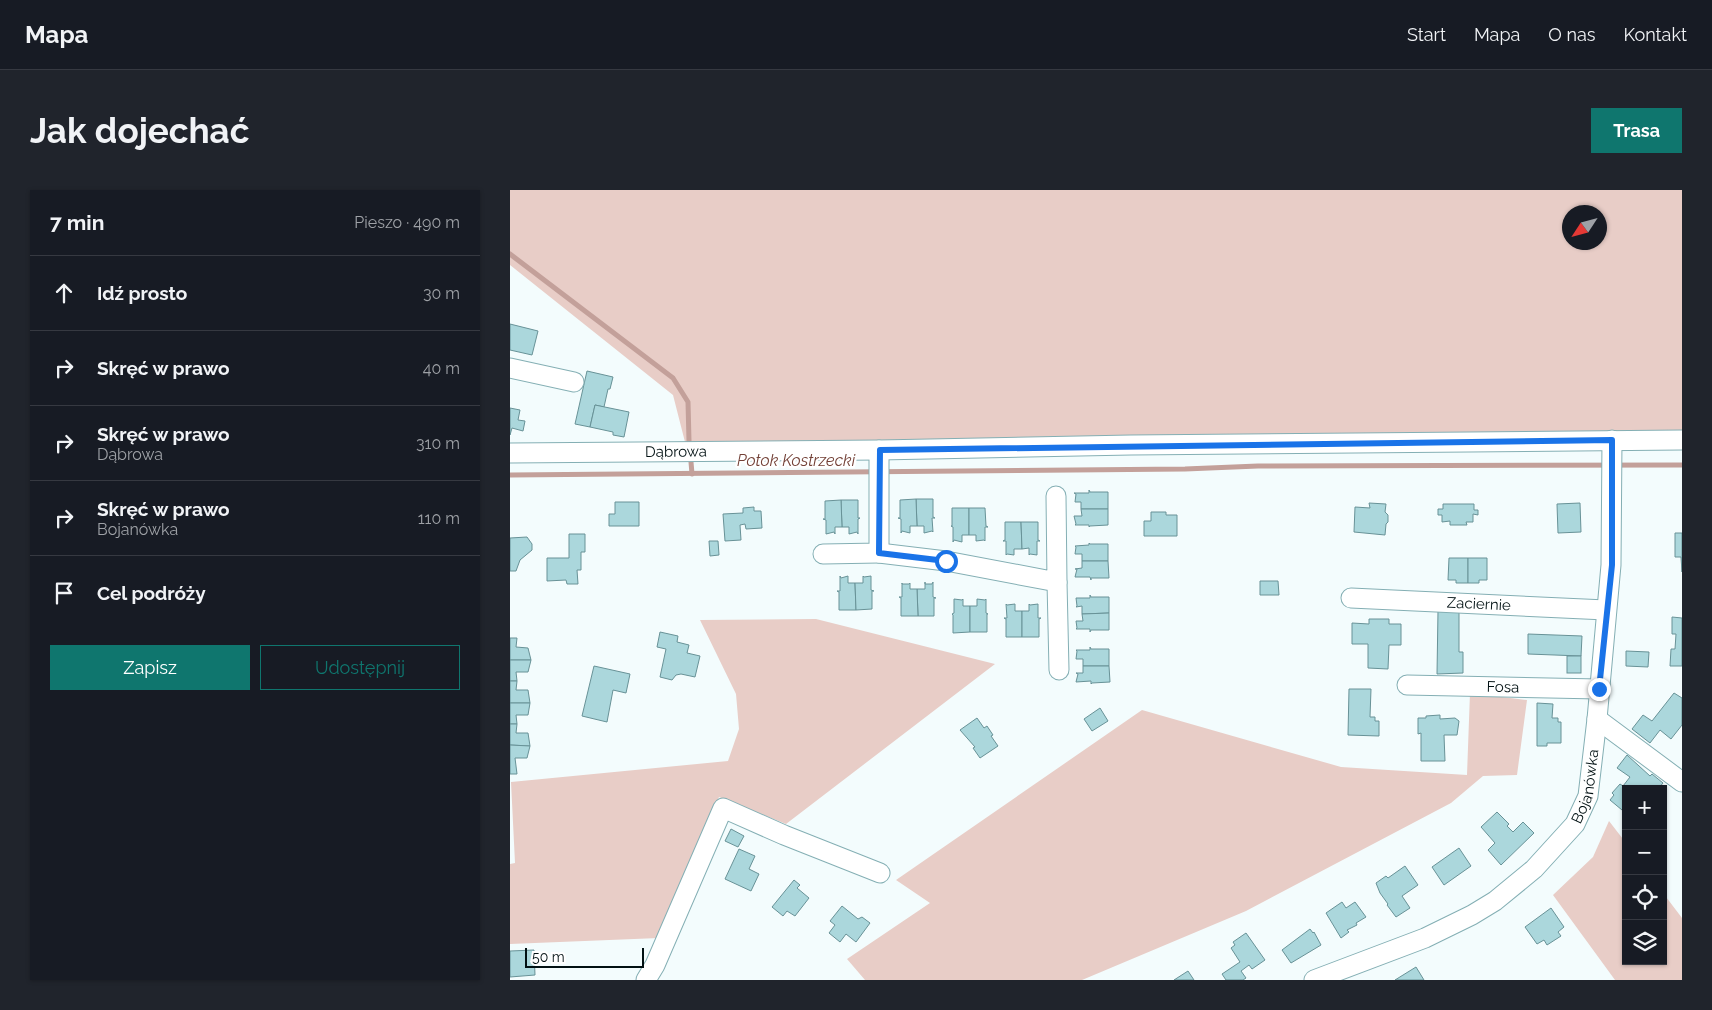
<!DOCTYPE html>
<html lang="pl">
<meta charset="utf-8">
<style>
:root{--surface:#171b24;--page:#20242c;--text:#f1f3f6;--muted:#9ea1a6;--line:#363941;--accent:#0f766e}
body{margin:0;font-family:Raleway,sans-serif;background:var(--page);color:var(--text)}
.controls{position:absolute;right:15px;bottom:15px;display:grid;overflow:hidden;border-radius:0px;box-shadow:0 1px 4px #0004}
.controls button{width:45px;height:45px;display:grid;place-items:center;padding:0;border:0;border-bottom:1px solid var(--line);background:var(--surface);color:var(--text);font:25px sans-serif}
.compass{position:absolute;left:1052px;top:15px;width:45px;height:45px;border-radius:50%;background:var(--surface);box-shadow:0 1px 4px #0004;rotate:234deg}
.scale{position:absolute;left:15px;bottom:12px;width:119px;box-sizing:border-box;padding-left:5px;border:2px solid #021113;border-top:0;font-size:14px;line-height:18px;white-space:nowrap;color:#021113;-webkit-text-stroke:4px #fff;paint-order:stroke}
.stop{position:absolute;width:15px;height:15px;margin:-11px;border:4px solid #1a73e8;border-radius:50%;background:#fff}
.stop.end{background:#1a73e8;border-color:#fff;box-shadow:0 1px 5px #0008}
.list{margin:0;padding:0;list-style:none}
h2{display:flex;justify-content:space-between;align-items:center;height:65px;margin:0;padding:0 20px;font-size:21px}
h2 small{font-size:16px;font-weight:400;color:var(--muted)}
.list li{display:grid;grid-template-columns:32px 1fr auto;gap:15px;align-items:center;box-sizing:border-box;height:75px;padding:0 20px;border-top:1px solid var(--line)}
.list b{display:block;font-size:19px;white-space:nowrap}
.list p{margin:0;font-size:16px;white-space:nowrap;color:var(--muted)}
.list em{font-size:16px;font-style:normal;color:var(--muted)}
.actions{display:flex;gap:10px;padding:15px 20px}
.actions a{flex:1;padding:11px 0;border:1px solid var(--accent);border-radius:0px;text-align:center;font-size:18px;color:var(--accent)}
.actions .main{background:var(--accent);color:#fff}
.icon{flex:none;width:28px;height:28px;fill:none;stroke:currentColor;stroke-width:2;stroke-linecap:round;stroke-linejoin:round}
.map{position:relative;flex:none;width:1172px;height:790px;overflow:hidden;border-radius:0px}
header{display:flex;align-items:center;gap:30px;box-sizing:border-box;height:70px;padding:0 25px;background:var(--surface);border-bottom:1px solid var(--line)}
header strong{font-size:24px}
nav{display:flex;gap:28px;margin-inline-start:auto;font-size:18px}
.intro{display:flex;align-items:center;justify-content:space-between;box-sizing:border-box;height:120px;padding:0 30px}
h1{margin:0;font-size:35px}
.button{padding:12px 22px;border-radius:0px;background:var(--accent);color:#fff;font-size:18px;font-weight:700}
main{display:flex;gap:30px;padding:0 30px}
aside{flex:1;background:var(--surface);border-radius:0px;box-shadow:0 1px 4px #0004}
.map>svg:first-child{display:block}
.green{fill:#e8cdc7;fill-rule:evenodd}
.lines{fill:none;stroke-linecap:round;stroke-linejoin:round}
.stream{stroke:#c3a09a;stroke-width:5}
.building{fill:#abd7dc;stroke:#689297}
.minor-casing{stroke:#84afb4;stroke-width:21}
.minor{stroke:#fff;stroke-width:19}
.route{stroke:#1a73e8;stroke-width:6}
.labels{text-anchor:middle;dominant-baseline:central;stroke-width:4.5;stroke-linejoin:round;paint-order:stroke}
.street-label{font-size:15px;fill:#021113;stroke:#fff}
.water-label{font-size:16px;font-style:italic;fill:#734137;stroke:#fff}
</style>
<header>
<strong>Mapa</strong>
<nav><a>Start</a><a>Mapa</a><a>O nas</a><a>Kontakt</a></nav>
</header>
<div class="intro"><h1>Jak dojechać</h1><a class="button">Trasa</a></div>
<main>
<aside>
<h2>7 min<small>Pieszo · 490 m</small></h2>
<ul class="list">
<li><svg class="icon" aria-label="ahead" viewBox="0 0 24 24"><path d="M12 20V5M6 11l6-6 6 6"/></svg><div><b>Idź prosto</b></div><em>30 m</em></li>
<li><svg class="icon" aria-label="right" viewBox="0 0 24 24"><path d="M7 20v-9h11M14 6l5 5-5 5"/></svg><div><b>Skręć w prawo</b></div><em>40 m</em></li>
<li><svg class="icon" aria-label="right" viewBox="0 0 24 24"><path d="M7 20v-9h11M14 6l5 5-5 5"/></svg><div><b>Skręć w prawo</b><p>Dąbrowa</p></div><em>310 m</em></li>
<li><svg class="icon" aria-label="right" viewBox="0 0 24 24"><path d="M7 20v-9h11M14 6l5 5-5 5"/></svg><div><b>Skręć w prawo</b><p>Bojanówka</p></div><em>110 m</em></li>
<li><svg class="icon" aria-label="arrive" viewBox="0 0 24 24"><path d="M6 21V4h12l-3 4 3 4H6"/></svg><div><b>Cel podróży</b></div></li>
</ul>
<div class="actions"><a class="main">Zapisz</a><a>Udostępnij</a></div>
</aside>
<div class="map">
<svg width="1172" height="790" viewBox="0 0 1172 790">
<rect width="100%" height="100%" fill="#f3fcfd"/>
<g class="green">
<path d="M0,0H1172V242L175,252L163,205L0,75ZM1060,22H1090V52H1060Z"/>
<path d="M306,429L485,474L276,634L209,607L149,748L0,754V674L5,673L1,592L218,571L229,539L226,504L190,430Z"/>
<path d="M960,503L1017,510L1007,585L973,586L941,613L736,721L572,790H355L337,769L420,713L386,690L632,520L831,577L957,585Z"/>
<path d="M1099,631L1116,653V771H1153V703L1172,728V790H1105L1043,705L1083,667Z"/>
</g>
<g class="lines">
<g class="stream">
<path d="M0,64L163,188L178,212L179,251"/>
<path d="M181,272L182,284"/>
<path d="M0,285L675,279L748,276L1172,275"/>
</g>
</g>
<g class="building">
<path d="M0,134L28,141L22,165L0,160Z"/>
<path d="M77,181L103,187L100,199H98L94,217L85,215L80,237L65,234Z"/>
<path d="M85,215L119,222L114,247L103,245V242L80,237Z"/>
<path d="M0,218L10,220L8,230L15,231L13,241L2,238L0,245Z"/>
<path d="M579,300L580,302H598V319H571V312H565L566,304L564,303H579Z"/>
<path d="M406,309H423V327L425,328H422L423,342L422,341L414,343V336H407Z"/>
<path d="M406,309L407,336H400V343L392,341L391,343V329L388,328H390V310Z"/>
<path d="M331,310H348V328H350L348,329V344L347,342L339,344V337H332Z"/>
<path d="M331,310L332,337H325V344L324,342L316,344V330L313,329H315V311Z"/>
<path d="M105,312H129V336H99V324H105Z"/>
<path d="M859,313L876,314L875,322L878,325V332L876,334L875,345L844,342L845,317L860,318Z"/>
<path d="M1070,313L1071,342L1048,343L1047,314Z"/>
<path d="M933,314H964V320H968V325L963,324V332H956L957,335H940V331L932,332V325H928V319H933Z"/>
<path d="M244,317V321H251L252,338L236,339L235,334L230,335L231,350L215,351L213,324L233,323V318Z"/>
<path d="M442,318H459V345H452V352L444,350L443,352V337L441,336H442Z"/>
<path d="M459,318H475L476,336L478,337H475V351L474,350L466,351V345H459Z"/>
<path d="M571,319H598V335L580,336L579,337V335H565L566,334L564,326H572Z"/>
<path d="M641,322H656V325H667V346H634V331H641Z"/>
<path d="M495,332H511L512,359H504V365L497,364L496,365V351H493L495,350Z"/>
<path d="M511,332H528V350L530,351H527V365L520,364L519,365V358L512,359Z"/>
<path d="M1165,343H1172V382L1171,367H1165Z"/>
<path d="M59,344H75V362H71V380H67L68,394H57L56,390L37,391V368H59Z"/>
<path d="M17,347L22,354V360L10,370L6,381H0V348Z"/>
<path d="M199,351H208L209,365L200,366Z"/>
<path d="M579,353L580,354H598V371H572V364H565L566,357L565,356L579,355Z"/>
<path d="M939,368H958V393H946V390H938Z"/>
<path d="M958,368H977V390H969V393H958Z"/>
<path d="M572,371H598L599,388H581V390L580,387H565L567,379H565L572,378Z"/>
<path d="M330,386L331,388L338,386V393H345L346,420H329V402L327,401H330Z"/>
<path d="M353,386L354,387L361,386V400L364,401H362V419L346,420L345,393H353Z"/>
<path d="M750,391H768L769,405H750Z"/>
<path d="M415,392V394H422L423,392V407L426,408H424V426H408L407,399H415Z"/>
<path d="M392,393V394H399L400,393V399H407L408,426H391V408L389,407H392Z"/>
<path d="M580,405L581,407H599V423L572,424V416L566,417L567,416L566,408H580Z"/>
<path d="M444,409L452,410L453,409V416H460V442L443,443V425L442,424L444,423Z"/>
<path d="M467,409L475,410L476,409V423L478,424H477V442H460V416H467Z"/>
<path d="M496,414L497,415L505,414V421H512V447H496V429L494,428H497Z"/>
<path d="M519,414L520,415L528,414V428H531L529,429V447H512V421H519Z"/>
<path d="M928,421H949V462H953V483L927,484Z"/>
<path d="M599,423V440H581L580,442V439H566L567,438L566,431H573L572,424Z"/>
<path d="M1162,427L1172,428V476H1160L1161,459H1165L1166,444H1162Z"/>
<path d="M859,429H879V434H891V455H879L878,479L858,478V454H842V433L859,434Z"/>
<path d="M150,442L168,446L167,452L179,455L177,463L190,466L185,487L171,484L166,485L162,490L150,487L156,459L147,457Z"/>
<path d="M1018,444L1072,446L1071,466L1018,464Z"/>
<path d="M0,448H7L6,457L18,458L21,470H0Z"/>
<path d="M580,457L581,459H599V476H573V469H566L567,461L566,460H580Z"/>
<path d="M1116,461L1139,462L1138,477L1116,476Z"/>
<rect x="1057" y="466" width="14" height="17"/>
<path d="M0,470H21L18,482H6L7,491H0Z"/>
<path d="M84,476L120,484L116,503L103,500L97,532L72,526Z"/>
<path d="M573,476H599L600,492L582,493L581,494V491L566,492L568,484L566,483H573Z"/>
<path d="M0,491H7L6,500H18L20,513H0Z"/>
<path d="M839,499H861L860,527H865V531H869V546L838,545Z"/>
<path d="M1164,503L1172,508V535L1161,549L1150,540L1140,553L1122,539L1133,525L1142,531Z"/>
<path d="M0,513H20L18,525H6L7,534H0Z"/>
<path d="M1027,513L1043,514L1042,528H1048V532H1051V553H1037V556H1027Z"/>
<path d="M590,518L598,531L582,541L574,529Z"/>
<path d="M930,525V529L945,528L949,531L947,545H934L935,571H911V543L908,544V528H916V526Z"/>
<path d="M467,528L474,538L477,536L483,545L481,546L488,556L470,568L463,558L465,557L450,540Z"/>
<path d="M0,534H7L6,543H18L20,556L0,555Z"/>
<path d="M0,555L20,556L17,568H5L7,584H0Z"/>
<path d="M1117,565L1140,586L1142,584L1153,593L1148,599H1116V616L1112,620L1100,610L1104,605L1102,603L1110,594L1113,596L1120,587L1107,578Z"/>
<path d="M987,622L999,634L997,636L1003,642L1013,632L1024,643L991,675L978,660L985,653L971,637Z"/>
<path d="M221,639L234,646L228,657L215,651Z"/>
<path d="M949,658L961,676L934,695L922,677Z"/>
<path d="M229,659L245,666L239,679L249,684L241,701L215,689Z"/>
<path d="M895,676L908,695L892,706L900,718L886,727L877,715L878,714L870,703L866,693L876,686L878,688Z"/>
<path d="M284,690L290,695L287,698L299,708L285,726L277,721L273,726L262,717Z"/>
<path d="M832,712L836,718L845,712L856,727L846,733L847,735L837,740L839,742L831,748L816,723Z"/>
<path d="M332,716L348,729L352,727L360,733L346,752L336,744L330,752L319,743L325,735L320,731Z"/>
<path d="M1041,718L1054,737L1048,742L1051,746L1037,755L1034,750L1027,754L1015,737Z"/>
<path d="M800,739L803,743L804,742L811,755L781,773L772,760Z"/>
<path d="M736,743L755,770L742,779L739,775L731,781L736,788L733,790H716L712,784L730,772L721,758L725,755L723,752Z"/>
<path d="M24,760L25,785L0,787V761Z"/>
<path d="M906,777L914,790H885Z"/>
<path d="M678,781L684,790H664Z"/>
</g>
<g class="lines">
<g class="minor-casing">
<g id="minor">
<path d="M0,178L64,192"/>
<path id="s1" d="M0,263L369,260L621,255L1172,250"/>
<path d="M369,363L436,371L547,392L546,306"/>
<path d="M313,364L369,363V260"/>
<path d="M547,392L549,480"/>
<path id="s2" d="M841,408L1096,420"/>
<path id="s3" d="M897,495L1089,499"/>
<path d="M1087,529L1172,592"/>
<path d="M136,790L145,775L213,618L274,645L370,683"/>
<path id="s4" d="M804,790L915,748L962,725L985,711L1024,679L1065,634L1078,606L1087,529L1101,375L1102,250"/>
</g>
</g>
<use href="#minor" class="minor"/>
</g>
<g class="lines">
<path class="route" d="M436,371L369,363L370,260L1102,250V375L1089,499"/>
</g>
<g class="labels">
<g class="street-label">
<text stroke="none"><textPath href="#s1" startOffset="166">Dąbrowa</textPath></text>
<text stroke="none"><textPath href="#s2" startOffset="128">Zaciernie</textPath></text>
<text stroke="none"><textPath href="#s3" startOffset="96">Fosa</textPath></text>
<text stroke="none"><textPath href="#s4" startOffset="349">Bojanówka</textPath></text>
</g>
<g class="water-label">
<text x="286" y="270">Potok Kostrzecki</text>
</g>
</g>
</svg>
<div class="controls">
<button>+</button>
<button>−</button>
<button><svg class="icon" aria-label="locate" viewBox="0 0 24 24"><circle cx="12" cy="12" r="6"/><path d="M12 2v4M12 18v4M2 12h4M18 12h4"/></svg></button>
<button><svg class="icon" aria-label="layers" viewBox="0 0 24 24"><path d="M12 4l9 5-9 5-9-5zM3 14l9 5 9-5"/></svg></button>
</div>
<svg class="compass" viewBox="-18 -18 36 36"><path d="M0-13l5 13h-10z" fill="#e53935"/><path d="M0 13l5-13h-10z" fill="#9ea1a6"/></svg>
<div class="scale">50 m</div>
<div class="stop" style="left:436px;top:371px"></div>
<div class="stop end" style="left:1089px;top:499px"></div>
</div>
</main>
